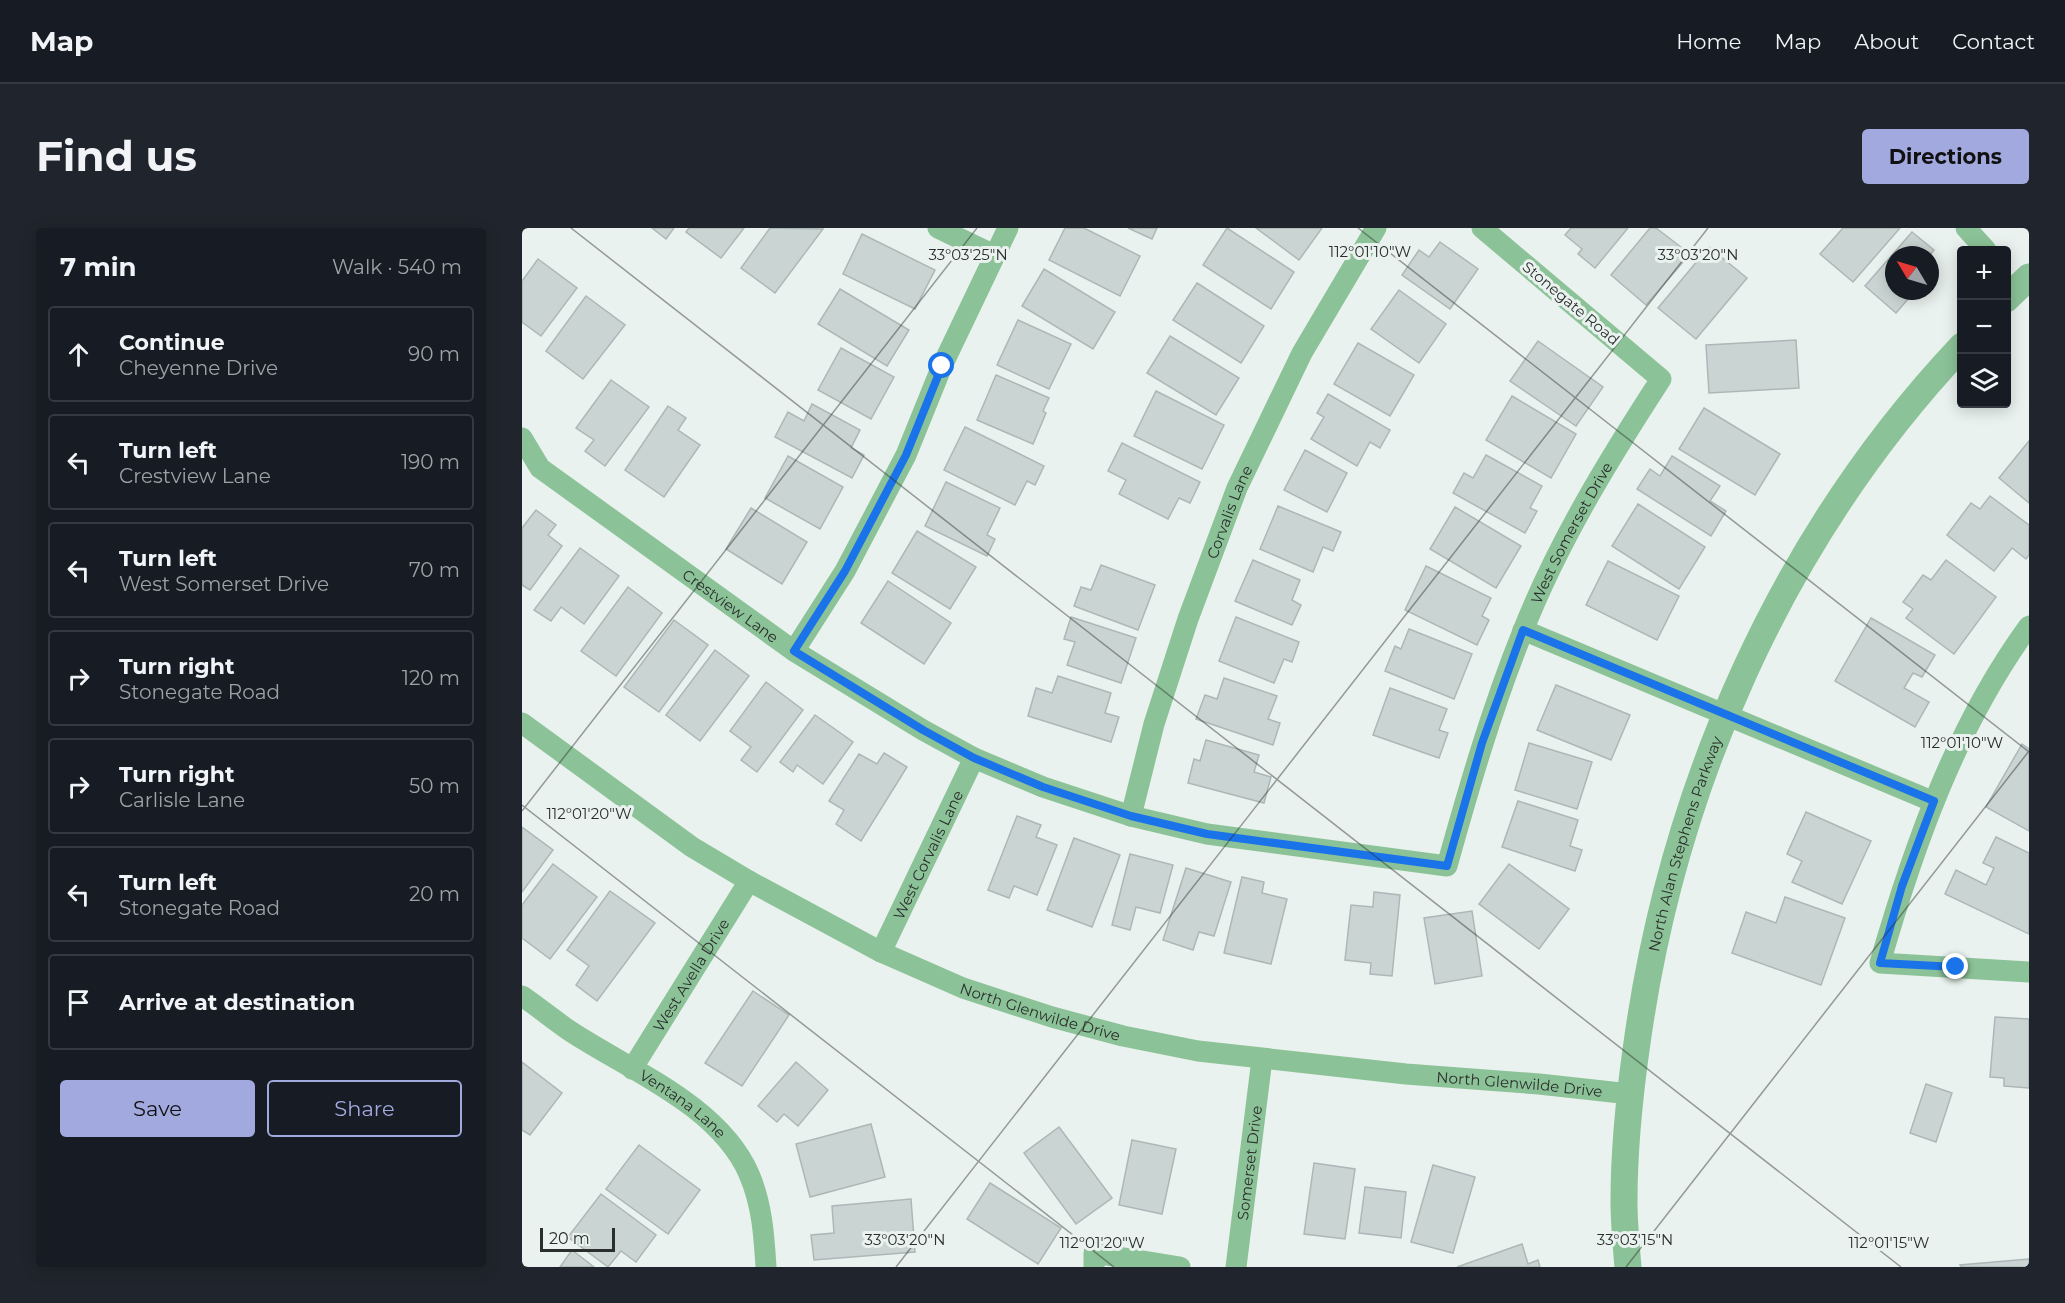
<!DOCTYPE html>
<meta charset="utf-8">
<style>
:root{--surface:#171b24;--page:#20242c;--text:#f1f3f6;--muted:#9ea1a6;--line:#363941;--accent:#a2a9df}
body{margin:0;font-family:Montserrat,sans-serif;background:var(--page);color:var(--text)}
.controls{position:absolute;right:18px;top:18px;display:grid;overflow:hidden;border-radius:6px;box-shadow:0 3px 15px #0003}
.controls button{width:54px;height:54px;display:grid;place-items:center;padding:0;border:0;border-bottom:2px solid var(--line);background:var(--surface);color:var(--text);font:30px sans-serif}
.compass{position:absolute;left:1363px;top:18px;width:54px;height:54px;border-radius:50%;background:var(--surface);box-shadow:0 3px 15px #0003;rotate:308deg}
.scale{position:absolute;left:18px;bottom:15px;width:75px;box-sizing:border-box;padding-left:6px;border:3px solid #2a2e2c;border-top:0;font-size:16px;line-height:21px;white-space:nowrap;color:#2a2e2c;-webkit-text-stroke:4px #e9f2ee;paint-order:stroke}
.stop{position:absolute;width:18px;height:18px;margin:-14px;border:4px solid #1a73e8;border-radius:50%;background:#fff}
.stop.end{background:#1a73e8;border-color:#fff;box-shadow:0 2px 6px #0008}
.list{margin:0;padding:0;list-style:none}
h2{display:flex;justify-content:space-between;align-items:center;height:78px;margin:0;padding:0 24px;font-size:26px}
h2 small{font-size:20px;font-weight:400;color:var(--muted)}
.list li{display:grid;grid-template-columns:39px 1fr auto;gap:18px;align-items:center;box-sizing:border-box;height:96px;margin:0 12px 12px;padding:0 12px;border:2px solid var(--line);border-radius:6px}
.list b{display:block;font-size:22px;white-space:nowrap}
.list p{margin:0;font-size:20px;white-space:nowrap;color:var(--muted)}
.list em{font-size:20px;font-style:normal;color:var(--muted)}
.actions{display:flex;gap:12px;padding:18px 24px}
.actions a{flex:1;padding:14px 0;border:2px solid var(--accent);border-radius:6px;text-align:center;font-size:21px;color:var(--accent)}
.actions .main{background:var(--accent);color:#111}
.icon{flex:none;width:33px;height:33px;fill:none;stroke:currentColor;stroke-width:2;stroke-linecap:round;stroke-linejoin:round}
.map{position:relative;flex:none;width:1507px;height:1039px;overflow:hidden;border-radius:6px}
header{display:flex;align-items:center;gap:36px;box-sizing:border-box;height:84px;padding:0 30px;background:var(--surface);border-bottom:2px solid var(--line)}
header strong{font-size:28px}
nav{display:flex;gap:33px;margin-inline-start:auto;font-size:21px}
.intro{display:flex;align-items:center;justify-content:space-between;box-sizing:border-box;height:144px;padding:0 36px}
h1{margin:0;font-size:42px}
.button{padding:15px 27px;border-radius:6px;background:var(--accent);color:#111;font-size:21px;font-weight:700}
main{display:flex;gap:36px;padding:0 36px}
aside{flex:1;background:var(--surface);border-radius:6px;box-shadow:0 3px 15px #0003}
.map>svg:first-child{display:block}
.building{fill:#cad4d3;stroke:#aeb7b7;stroke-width:1.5}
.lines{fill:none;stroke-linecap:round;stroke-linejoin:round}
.minor{stroke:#8cc297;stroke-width:21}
.tertiary{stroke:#8cc297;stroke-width:27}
.route{stroke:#1a73e8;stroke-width:8}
.ticks{fill:none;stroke:#2a2e2c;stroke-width:1.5;stroke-opacity:0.45}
.labels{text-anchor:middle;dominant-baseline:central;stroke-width:6;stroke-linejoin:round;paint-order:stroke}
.street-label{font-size:15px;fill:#2a2e2c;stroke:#e9f2ee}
.ticks-label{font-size:15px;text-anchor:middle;fill:#2a2e2c;stroke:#e9f2ee;stroke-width:6;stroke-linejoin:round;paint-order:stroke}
</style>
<header>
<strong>Map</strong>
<nav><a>Home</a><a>Map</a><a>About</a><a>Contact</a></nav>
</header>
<div class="intro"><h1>Find us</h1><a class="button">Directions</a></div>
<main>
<aside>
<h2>7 min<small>Walk · 540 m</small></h2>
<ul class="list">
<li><svg class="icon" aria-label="ahead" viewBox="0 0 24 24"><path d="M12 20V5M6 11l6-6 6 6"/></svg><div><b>Continue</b><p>Cheyenne Drive</p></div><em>90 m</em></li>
<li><svg class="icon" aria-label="left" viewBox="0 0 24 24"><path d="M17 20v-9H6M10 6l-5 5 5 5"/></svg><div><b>Turn left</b><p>Crestview Lane</p></div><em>190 m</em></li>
<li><svg class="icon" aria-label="left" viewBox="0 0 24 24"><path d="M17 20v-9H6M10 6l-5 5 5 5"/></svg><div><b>Turn left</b><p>West Somerset Drive</p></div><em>70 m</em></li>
<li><svg class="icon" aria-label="right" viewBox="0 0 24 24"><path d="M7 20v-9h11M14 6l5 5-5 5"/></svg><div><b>Turn right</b><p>Stonegate Road</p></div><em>120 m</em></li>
<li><svg class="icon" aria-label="right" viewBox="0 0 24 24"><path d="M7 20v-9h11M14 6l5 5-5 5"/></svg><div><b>Turn right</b><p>Carlisle Lane</p></div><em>50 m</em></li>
<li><svg class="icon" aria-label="left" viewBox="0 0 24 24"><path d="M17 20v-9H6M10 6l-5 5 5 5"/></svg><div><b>Turn left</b><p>Stonegate Road</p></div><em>20 m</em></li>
<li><svg class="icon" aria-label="arrive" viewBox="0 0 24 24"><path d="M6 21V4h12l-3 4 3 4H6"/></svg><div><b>Arrive at destination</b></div></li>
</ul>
<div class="actions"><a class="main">Save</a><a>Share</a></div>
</aside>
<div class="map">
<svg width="1507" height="1039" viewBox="0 0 1507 1039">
<rect width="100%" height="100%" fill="#e9f2ee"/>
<g class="building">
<path d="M130,0H152L144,11Z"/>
<path d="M167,0H222L199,30L164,4Z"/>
<path d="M248,0L301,1L253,65L219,40Z"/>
<path d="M543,0H562L618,28L598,68L527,32Z"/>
<path d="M606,0H635L630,11Z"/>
<path d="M705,0L772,44L749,81L681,37Z"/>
<path d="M734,0H800L777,32Z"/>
<path d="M1049,0H1106L1073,40L1056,26L1060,21L1043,7Z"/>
<path d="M1128,0H1134L1168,26L1124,77L1089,47Z"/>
<path d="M1321,0H1378L1331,54L1298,26Z"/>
<path d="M1390,4L1412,22L1408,27H1372V63H1393L1374,85L1343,58Z"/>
<path d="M340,6L413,42L393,81L321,46Z"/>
<path d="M918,14L956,41L928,81L880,47L897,22L907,29Z"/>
<path d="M1187,19L1225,50L1174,111L1136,80Z"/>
<path d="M16,31L55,60L19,108L0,94V53Z"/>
<path d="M522,41L593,84L571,121L500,78Z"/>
<path d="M675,55L742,98L719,135L651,92Z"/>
<path d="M318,61L387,102L365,138L296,96Z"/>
<path d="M877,62L924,96L897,135L849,101Z"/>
<path d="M64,68L103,97L61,151L24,123Z"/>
<path d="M496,92L549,116L527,161L475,137Z"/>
<path d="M648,108L717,150L694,187L625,145Z"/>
<path d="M1274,112L1277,160L1187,165L1184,117Z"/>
<path d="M1016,113L1081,159L1054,198L988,153Z"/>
<path d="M836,115L892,147L868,188L812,156Z"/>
<path d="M319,120L372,149L349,191L296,162Z"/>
<path d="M474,147L527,170L521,183L524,185L511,216L455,192Z"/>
<path d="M89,152L127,179L83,238L63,223L72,212L54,200Z"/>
<path d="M634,163L702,197L680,241L612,208Z"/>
<path d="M806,166L868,202L858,220L848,214L835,238L789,211L802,189L795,185Z"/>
<path d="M990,168L1054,206L1029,250L964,212Z"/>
<path d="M290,176L338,202L329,220L342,227L330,250L253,209L266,184L282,193Z"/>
<path d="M146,178L164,190L156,202L178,217L142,269L103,242Z"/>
<path d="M1182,180L1258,226L1233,267L1157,221Z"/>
<path d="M443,199L522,238L513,257L505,253L493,277L422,242Z"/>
<path d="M1507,213V275L1477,250Z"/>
<path d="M600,215L678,254L668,275L657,270L646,291L597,266L604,252L586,243Z"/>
<path d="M783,222L825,245L805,284L762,262Z"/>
<path d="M964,227L1020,258L1008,280L1015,283L1003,305L931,265L942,245L951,250Z"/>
<path d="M266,228L321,259L298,301L243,270Z"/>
<path d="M1150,228L1198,258L1188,273L1204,283L1189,308L1115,261L1128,241L1138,248Z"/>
<path d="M424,254L478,280L465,307L473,311L465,328L403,298Z"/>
<path d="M1468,268L1507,297V327L1504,331L1490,320L1472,343L1425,307L1449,275L1458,281Z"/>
<path d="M1116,276L1183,319L1157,361L1090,318Z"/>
<path d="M756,278L819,304L811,323L801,319L791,344L738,321Z"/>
<path d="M933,279L999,318L974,360L908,321Z"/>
<path d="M229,280L285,314L260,356L204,321Z"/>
<path d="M14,282L34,297L26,307L40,318L8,362L0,357V300Z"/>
<path d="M395,303L454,339L428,381L370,345Z"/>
<path d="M58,320L97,348L62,396L39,379L29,393L12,382Z"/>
<path d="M731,332L778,352L770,372L779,377L770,397L713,373Z"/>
<path d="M1424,332L1474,369L1432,426L1384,390L1391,381L1381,374L1401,347L1409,352Z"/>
<path d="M1086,333L1157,368L1135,412L1064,377Z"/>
<path d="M579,337L633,357L616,402L552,378L559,359L569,362Z"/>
<path d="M904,338L969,370L960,388L967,392L955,417L883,382Z"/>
<path d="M366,353L429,395L402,436L339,395Z"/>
<path d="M106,359L140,385L94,448L59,423Z"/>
<path d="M549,389L614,410L599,455L545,437L553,414L542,411Z"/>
<path d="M714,389L777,414L770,434L762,431L752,455L697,433Z"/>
<path d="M1349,390L1413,427L1400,449L1391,445L1382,460L1407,474L1393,499L1313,453Z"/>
<path d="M152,392L186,417L137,484L102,459Z"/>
<path d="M887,401L950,426L932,471L863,443L873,418L879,421Z"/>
<path d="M193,422L227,448L178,513L144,487Z"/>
<path d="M536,448L589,465L583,485L597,489L589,514L506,488L514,460L530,465Z"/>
<path d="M702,450L755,468L746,491L758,495L751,517L674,491L683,467L695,471Z"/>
<path d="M244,454L281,482L235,544L219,532L229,519L208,503Z"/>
<path d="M1034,457L1108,487L1089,532L1015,502Z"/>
<path d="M868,460L925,481L917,502L926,505L917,530L851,507Z"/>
<path d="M293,487L331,514L301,556L275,537L271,544L258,534Z"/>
<path d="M684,512L737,527L732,544L749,549L742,575L666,555L672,531L678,533Z"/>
<path d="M1007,515L1070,534L1055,581L993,562Z"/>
<path d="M1500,516L1507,521V603L1464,579Z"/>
<path d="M362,525L385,539L339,613L314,596L322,582L307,573L337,526L355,536Z"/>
<path d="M996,573L1056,592L1048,618L1060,622L1053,643L980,619Z"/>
<path d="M1284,584L1349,613L1320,676L1270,654L1280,633L1265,626Z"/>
<path d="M495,588L519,597L514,609L535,617L515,667L492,658L487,670L466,662Z"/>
<path d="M0,599L31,622L0,664Z"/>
<path d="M1474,609L1507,625V706L1423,666L1434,642L1464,657L1472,640L1461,635Z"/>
<path d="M552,610L598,627L570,699L525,682Z"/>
<path d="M608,626L651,637L638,685L614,679L608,702L590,697Z"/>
<path d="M31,636L75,669L28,731L0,710V677Z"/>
<path d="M987,636L1047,681L1017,721L957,676Z"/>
<path d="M664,640L709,654L692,708L677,704L671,722L641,712Z"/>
<path d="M720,649L742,654L740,665L765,671L749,736L702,725Z"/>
<path d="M88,663L133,695L75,773L54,757L67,738L45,722Z"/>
<path d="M852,664L878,667L870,748L848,746L849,735L823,732L829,677L851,679Z"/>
<path d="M1263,669L1323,690L1299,757L1210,725L1224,684L1254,695Z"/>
<path d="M950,683L960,748L913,756L902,690Z"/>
<path d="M231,763L267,787L220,858L183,835Z"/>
<path d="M1473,789L1507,791V860L1482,858V850L1468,849Z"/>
<path d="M0,834L40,865L8,907L0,902Z"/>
<path d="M274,834L306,862L276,898L262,886L255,894L236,878Z"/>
<path d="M1404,856L1430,865L1414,914L1388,905Z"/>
<path d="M349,896L363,949L288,969L274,916Z"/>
<path d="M537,899L590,970L554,996L502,925Z"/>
<path d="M610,912L654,921L640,986L597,977Z"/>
<path d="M117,917L178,962L146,1006L84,961Z"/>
<path d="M792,935L833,941L823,1011L782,1006Z"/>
<path d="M911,937L953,949L931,1025L889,1014Z"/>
<path d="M468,955L539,1000L516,1036L445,991Z"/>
<path d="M843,959L884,964L879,1010L837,1005Z"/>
<path d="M79,966L134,1007L114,1034L99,1023L86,1039L46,1009Z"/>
<path d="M389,971L393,1024L292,1032L289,1007L312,1005L310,978Z"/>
<path d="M1000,1016L1006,1036L1016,1032L1018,1039H935Z"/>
<path d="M50,1022L72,1039H38Z"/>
<path d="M1507,1031V1039H1439L1438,1037Z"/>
</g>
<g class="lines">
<g class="minor">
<path d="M416,0L472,27"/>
<path d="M1444,0L1464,22"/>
<path id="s1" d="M0,210L18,240L272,423L401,502L452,530L521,559L609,588L685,606L925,638C947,559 970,480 1001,403C1036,314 1087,231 1139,151L960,0"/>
<path d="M1507,398C1434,498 1392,617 1358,735L1507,744"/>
<path d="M1001,402L1412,574"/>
<path d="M272,423L323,343L384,227L420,138L486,0"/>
<path id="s2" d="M0,495L170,619L227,653L359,724L441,760L530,789L601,808L676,823L884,846L1017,856L1108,866"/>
<path id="s3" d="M609,588L632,496L666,391L715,260L780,125L854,0"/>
<path id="s4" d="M359,724L452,530"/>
<path id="s5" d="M0,768C16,779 32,792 48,803C107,842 197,877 227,946C240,976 242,1007 244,1039"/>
<path id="s6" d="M110,841L227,653"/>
<path d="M572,1039V1025L658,1039"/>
<path id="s7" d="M714,1039L740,831"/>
</g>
<g class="tertiary">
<path d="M1484,71L1507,49"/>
<path id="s8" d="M1106,1039C1104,1017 1102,995 1102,973C1102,923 1107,872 1114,822C1149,562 1258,311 1440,118"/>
</g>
</g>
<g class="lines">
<path class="route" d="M420,138L384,227L323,343L272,423L401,502L452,530L521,559L609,588L685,606L925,638L960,515L1001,402L1412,573L1380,658L1358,735L1434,739"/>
</g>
<path class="ticks" d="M49,0L1379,1039M836,0L1507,524M0,577L592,1039M0,583L455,0M374,1039L1186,0M1104,1039L1507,523"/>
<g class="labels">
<g class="street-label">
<text transform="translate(1049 75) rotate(40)">Stonegate Road</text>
<text stroke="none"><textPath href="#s3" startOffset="320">Corvalis Lane</textPath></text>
<text stroke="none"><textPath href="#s1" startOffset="1402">West Somerset Drive</textPath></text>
<text stroke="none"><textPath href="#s1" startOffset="270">Crestview Lane</textPath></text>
<text stroke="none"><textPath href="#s8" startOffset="430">North Alan Stephens Parkway</textPath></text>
<text stroke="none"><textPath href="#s4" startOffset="108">West Corvalis Lane</textPath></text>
<text stroke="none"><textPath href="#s6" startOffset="111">West Avella Drive</textPath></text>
<text stroke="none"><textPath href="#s2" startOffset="597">North Glenwilde Drive</textPath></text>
<text stroke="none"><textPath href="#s2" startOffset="1083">North Glenwilde Drive</textPath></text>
<text stroke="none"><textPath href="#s5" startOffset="194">Ventana Lane</textPath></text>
<text stroke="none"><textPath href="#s7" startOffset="105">Somerset Drive</textPath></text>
</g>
</g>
<g class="ticks-label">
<text x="848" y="29">112°01'10"W</text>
<text x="446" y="32">33°03'25"N</text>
<text x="1176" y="32">33°03'20"N</text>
<text x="1440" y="520">112°01'10"W</text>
<text x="67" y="591">112°01'20"W</text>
<text x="383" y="1017">33°03'20"N</text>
<text x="1113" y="1017">33°03'15"N</text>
<text x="580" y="1020">112°01'20"W</text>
<text x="1367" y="1020">112°01'15"W</text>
</g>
</svg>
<div class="controls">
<button>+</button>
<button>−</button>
<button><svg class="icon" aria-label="layers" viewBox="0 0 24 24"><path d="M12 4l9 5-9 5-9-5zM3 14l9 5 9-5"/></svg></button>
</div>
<svg class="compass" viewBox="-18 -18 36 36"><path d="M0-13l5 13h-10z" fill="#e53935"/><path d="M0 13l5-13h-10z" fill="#9ea1a6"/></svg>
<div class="scale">20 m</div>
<div class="stop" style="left:420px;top:138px"></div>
<div class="stop end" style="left:1434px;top:739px"></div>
</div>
</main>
